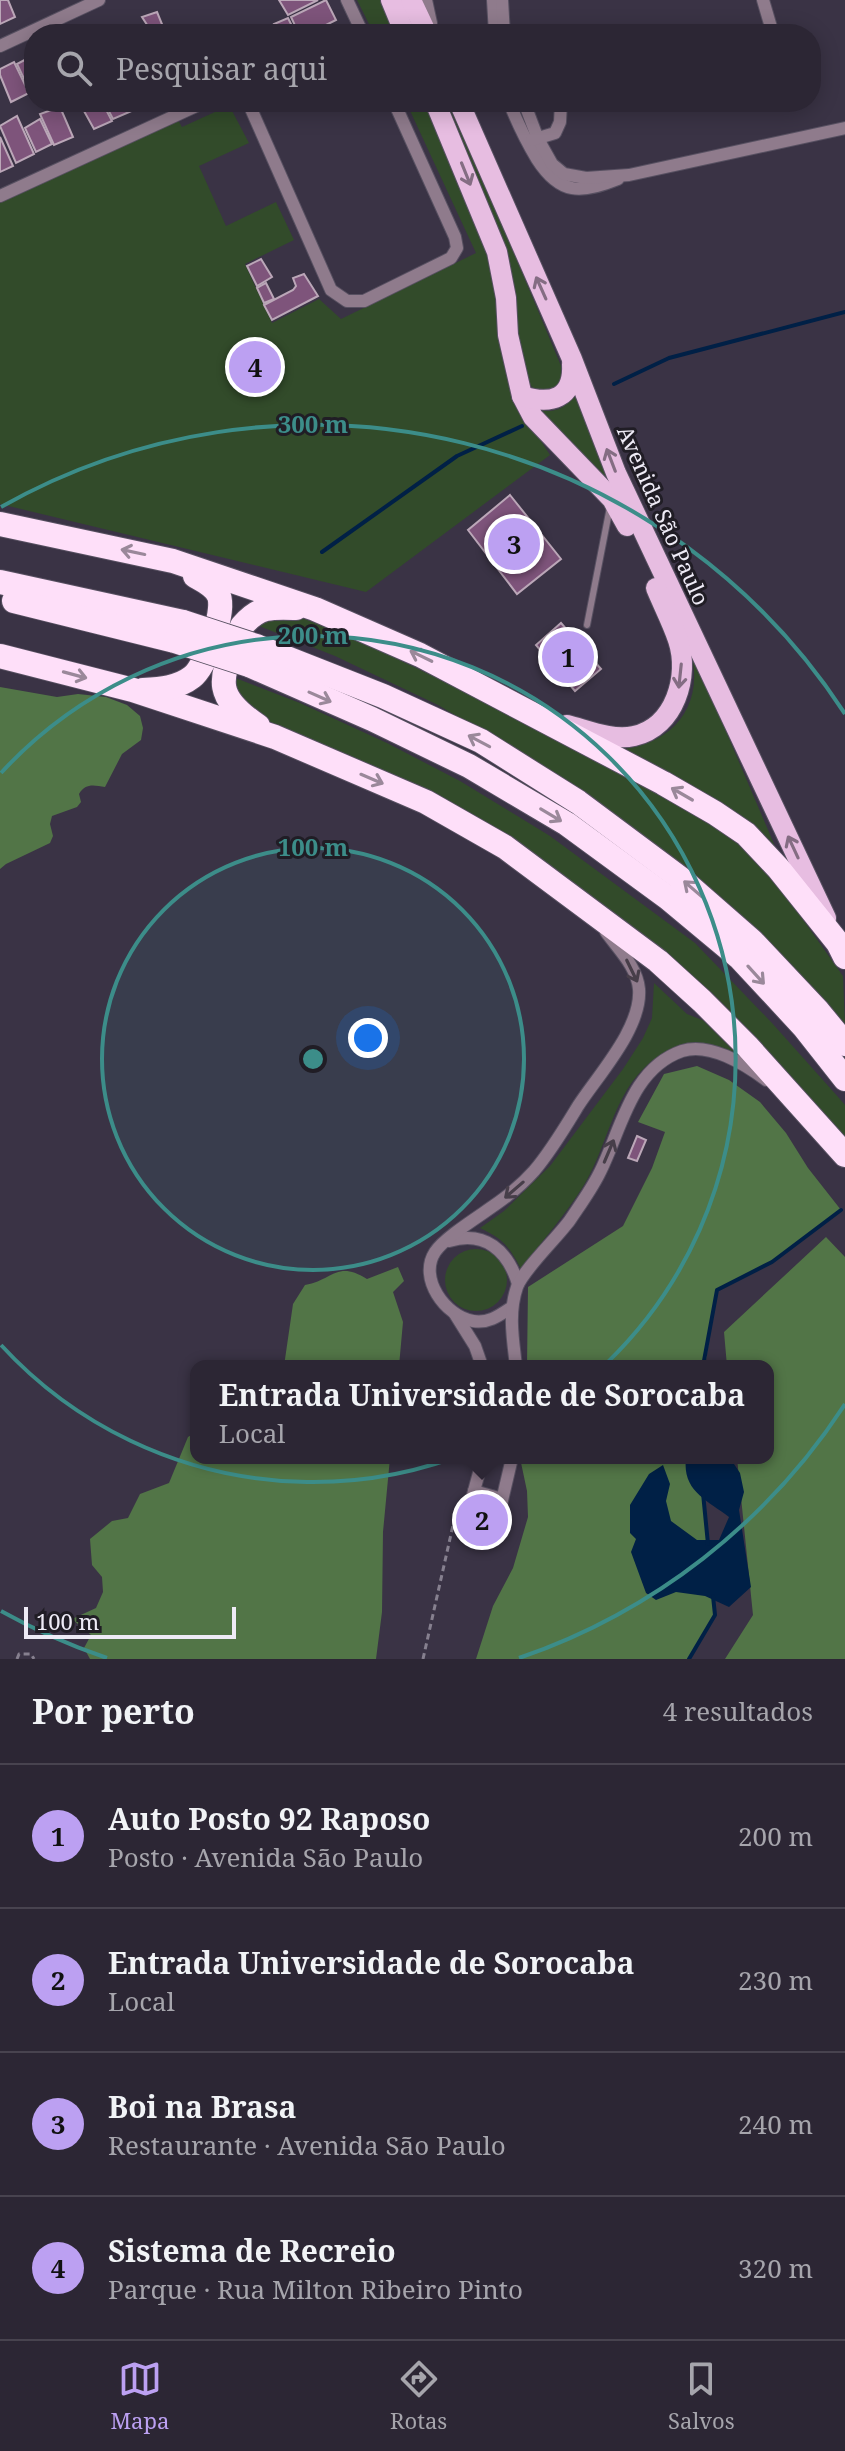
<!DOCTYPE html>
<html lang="pt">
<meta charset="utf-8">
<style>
:root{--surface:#2c2634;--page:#342e3c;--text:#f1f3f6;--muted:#a6a5ac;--line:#48434f;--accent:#bca0f2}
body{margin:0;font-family:"Noto Serif",serif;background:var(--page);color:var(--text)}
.scale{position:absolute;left:24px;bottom:20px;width:212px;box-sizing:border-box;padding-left:8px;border:4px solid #eeebf6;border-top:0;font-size:22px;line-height:28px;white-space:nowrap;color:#eeebf6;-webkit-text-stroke:6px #201d25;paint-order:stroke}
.you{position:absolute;left:368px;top:1038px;width:28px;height:28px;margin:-20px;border:6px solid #fff;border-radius:50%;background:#1a73e8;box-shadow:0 0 0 12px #1a73e833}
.badge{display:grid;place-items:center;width:52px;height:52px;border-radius:50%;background:var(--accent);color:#111;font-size:26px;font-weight:700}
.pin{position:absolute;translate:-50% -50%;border:4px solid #fff;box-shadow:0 2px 8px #0006}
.popup{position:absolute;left:190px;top:1360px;width:584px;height:104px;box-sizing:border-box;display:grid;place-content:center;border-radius:16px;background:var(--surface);filter:drop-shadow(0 2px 6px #0005);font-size:26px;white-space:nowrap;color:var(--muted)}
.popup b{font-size:30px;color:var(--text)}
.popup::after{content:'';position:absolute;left:50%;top:100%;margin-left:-16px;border:16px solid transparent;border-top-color:var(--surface)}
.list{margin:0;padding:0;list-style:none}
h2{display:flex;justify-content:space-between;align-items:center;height:104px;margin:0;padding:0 32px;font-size:34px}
h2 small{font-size:26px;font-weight:400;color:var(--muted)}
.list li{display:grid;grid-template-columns:52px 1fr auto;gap:24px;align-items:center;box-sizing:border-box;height:144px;padding:0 32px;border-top:2px solid var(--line)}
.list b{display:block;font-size:30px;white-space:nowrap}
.list p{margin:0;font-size:26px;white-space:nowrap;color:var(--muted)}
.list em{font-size:26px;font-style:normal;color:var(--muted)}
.icon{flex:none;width:44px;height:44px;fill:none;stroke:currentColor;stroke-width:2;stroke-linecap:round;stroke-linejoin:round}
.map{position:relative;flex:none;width:845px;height:1659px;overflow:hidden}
.search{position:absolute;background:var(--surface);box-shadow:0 4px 20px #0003;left:24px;right:24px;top:24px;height:88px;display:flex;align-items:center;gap:20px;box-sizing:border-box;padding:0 28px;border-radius:32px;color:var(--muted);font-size:30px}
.sheet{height:680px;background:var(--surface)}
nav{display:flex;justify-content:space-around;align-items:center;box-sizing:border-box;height:112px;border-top:2px solid var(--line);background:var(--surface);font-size:22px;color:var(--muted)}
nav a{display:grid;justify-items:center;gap:4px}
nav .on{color:var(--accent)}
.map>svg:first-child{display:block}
.green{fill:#324b2a}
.forest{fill:#527547}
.water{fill:#002046}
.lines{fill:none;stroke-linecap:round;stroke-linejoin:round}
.stream{stroke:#002046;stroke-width:4}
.building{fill:#7e547b;stroke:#bba7b8;stroke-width:2}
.street-tunnel{stroke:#554f60;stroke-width:12;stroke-dasharray:12 6;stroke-linecap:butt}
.lane-casing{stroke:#575061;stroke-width:8}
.street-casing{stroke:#575061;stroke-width:14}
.primary-casing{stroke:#575061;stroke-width:22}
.highway-casing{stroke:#575061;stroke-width:26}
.path{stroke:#86808f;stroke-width:3;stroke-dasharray:6 4;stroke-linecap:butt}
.lane{stroke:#8f7b8c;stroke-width:6}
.street{stroke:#8f7b8c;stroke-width:12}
.primary{stroke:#e7bde1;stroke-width:20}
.highway{stroke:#fedff9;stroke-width:24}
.highway-bridge-casing{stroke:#575061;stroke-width:26;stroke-linecap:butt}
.highway-bridge{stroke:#fedff9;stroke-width:24}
.oneway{stroke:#846d83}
.oneway2{stroke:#9a889a}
.oneway3{stroke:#473e49}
.ring{fill:none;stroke:#3c8d89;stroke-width:4}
.labels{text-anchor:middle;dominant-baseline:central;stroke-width:6;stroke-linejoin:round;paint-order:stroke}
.street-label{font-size:22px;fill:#eeebf6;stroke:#201d25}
.centre{fill:#3c8d89;stroke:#201d25;stroke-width:4}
.ring-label{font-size:24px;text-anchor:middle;font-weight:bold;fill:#3c8d89;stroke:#201d25;stroke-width:6;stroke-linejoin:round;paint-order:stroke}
</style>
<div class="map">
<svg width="845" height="1659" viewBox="0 0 845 1659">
<rect width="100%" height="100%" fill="#3a3345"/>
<g class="green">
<path d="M357,0H383L398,34H374Z"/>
<path d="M406,102H428L491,259L496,286L497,325L521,410L550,455L366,592L0,504V202L178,120L182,127L226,107H230L249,143L199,166L226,226L276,202L294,240L245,264L272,323L319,299L341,319L476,253Z"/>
<path d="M440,102H451L564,373L559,389L539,393C507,370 521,307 510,272Z"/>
<path d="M579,387L780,858L612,750C658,749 697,721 694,671C692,643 676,616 665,591C657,573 651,551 639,535C609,492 573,452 540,410C560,414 570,404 579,387Z"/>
<path d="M263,617H298L335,629L543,729L731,834L765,866L843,976L845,1027L749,925L664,851L564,780L438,705L335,656L254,624Z"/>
<path d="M233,677L300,703L387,743L460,781L550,836L695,943L772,1023L839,1098L845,1105V1143L748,1037L434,796L353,757L272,725L239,703Z"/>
<path d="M654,983L687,1014L720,1027L741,1055C712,1043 687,1037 660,1055C613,1086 611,1140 584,1185C566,1214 542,1241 521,1269C509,1246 503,1239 480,1228L504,1211L550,1166L623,1069L643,1038L652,1018Z"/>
<circle cx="476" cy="1280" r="31"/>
</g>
<g class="forest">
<path d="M0,687L57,697L78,694L106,697L127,705L140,716L143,728L141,740L122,754L105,787C94,785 85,783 79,794L81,802L77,807L52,816L50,824L53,836L50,843L6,864L0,869Z"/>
<path d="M697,1066L729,1080L760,1102L786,1133L808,1168L841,1210L772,1262L717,1290L705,1366H527L528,1287L623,1226L652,1168L665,1132L638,1122L664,1074Z"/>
<path d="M826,1237L845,1257V1659H725L753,1615L737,1458H768V1366H727L724,1332Z"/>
<path d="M398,1267L404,1281L393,1292L403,1322L399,1366H284L293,1304L305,1285C333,1280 337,1260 367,1279Z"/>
<path d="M196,1432V1458H390L383,1532L382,1612L376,1659H90L84,1648L91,1635L72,1619L96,1608L103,1592L102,1577L92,1565L90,1539L112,1521L128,1518L140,1494L169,1483L188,1437Z"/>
<path d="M520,1458H700L715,1615L689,1659H476L493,1606L513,1568L528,1517L527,1491Z"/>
</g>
<path class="water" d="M686,1458H730L740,1473L744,1492L739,1510L751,1587L729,1607L705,1596L676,1592L656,1600L646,1593L631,1552L636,1539L630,1533V1505L649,1474L663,1465L670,1484L666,1501L671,1521L697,1540H719L729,1517C707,1500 682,1491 686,1458Z"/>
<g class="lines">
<g class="stream">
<path d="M614,384L669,358L845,312"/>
<path d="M322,552L457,456L522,426"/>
<path d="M703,1366L717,1290L772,1262L841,1210"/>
<path d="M703,1493L708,1544"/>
<path d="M689,1659L715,1615L713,1596"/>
</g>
</g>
<g class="building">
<path d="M0,0H8L15,17L0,24Z"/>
<path d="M279,0H318L288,15Z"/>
<path d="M326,0L336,20L308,34H299L291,17Z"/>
<path d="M157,12L166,34H153L142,17Z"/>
<path d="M288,18L296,34H279L274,24Z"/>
<path d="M34,55V100L17,64Z"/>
<path d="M14,62L29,93L11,102L0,75V69Z"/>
<path d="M79,102H102L112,121L94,129Z"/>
<path d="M104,102H130L134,110L113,119Z"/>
<path d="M60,107L73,137L54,145L40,114Z"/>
<path d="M17,116L34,154L16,163L0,126Z"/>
<path d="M40,119L52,144L36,152L25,128Z"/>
<path d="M0,137L13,166L0,172Z"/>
<path d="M261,259L272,277L257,286L247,266Z"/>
<path d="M304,274L318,296L272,320L264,305L293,290L296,286L293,278Z"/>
<path d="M266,283L274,299L264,303L257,288Z"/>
<path d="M510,495L561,559L517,594L468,530Z"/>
<path d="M561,623L601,669L575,691L536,645Z"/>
<path d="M637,1136L646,1140L637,1161L628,1158Z"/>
<path d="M463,1500L507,1510L500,1539L456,1530Z"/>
</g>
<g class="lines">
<g class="street-tunnel">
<path d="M463,1531L471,1502"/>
<path d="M493,1537L500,1509"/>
</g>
<g class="lane-casing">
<path id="lane" d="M587,625L610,507"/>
</g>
<g class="street-casing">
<g id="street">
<path d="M347,0L363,34"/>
<path d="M426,0L431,23"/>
<path d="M493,0L495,34"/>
<path d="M502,0L504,34"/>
<path d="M763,0L773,34"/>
<path d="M0,46L99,0"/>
<path d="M248,102L331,290L347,301H364L451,258L457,248L455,237L394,102"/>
<path d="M509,102C517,122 526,141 537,159C560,195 581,194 618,179"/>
<path d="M524,102L538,139L552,164L564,174L586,178L629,175L845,128"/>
<path d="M532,140L555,133L560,122L561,102"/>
<path d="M0,196L205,102"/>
<path d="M449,1241C485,1230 508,1251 518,1284"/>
<path d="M512,1307C500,1315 488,1324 473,1321C445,1316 418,1278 435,1252C446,1235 490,1210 507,1196C516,1189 526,1180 534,1171C551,1151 564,1129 578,1106C598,1075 642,1028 639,989C637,967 619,950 606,932"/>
<path d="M455,1314L475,1346L482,1366"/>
<path d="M516,1366C513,1340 508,1313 517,1287C523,1270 557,1238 570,1220C580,1205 591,1190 599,1174C621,1132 630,1069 682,1051C709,1042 745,1064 766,1080"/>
<path d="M474,1491L502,1499"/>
<path d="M471,1502L483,1458"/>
<path d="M500,1509L512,1458"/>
</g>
</g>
<g class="primary-casing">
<g id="primary">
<path d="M391,0L405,34"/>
<path d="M411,0L427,34"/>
<path d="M435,102L497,252L506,298L508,335L522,396L533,417L612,499L627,526"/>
<path d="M459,102L572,359L616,473L826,918"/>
<path d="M522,396C551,405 574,399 572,364"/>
<path d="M567,725C587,730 612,741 634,736C675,727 690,676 678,640C672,622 663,605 656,588"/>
</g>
</g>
<g class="highway-casing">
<g id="highway">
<path d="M0,524L173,561L315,609L420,655L663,783L715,813L746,834L778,868L838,943L845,957"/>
<path d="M0,582L183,622"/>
<path d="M14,601L175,641"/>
<path d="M256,646L383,696L481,741L578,802L680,878L752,941L818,1011L845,1044"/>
<path d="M0,656L133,690L275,737L426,802L505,847L658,961L702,1001L748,1047L845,1155"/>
<path d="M249,665L372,719L469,766L567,824L668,898L740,958L804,1027L845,1079"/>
<path d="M143,690C160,689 178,688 192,677C206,666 225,613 219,596C215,586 204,581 195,576"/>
<path d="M258,726C207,691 223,676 242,626C259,606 271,607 296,608"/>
</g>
</g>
<g class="path">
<path d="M17,1659L19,1654H31L34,1659"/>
<path d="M423,1659L458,1503"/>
</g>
<use href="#lane" class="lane"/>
<use href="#street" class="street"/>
<use href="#primary" class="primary"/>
<use href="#highway" class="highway"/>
<g class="highway-bridge-casing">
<g id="highway-bridge">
<path d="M183,622L256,646"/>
<path d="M175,641L249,665"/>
</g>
</g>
<use href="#highway-bridge" class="highway-bridge"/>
</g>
<defs><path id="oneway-shaft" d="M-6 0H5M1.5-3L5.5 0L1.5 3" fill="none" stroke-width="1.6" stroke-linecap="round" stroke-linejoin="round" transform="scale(2)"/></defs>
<g class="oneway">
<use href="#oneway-shaft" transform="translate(466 174) rotate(68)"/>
<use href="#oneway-shaft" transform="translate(541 288) rotate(-114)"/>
<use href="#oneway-shaft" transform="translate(611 460) rotate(-111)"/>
<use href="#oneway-shaft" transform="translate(680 676) rotate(96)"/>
<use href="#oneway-shaft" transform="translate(793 847) rotate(-115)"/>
</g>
<g class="oneway2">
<use href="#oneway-shaft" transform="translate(133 552) rotate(-168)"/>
<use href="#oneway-shaft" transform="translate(421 656) rotate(-154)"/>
<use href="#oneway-shaft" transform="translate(75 675) rotate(15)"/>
<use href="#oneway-shaft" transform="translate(320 697) rotate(24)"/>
<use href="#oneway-shaft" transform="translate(479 741) rotate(-152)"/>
<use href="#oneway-shaft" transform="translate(372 779) rotate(23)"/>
<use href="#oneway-shaft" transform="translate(682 794) rotate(-150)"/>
<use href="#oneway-shaft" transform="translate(551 815) rotate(31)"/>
<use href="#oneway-shaft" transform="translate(693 889) rotate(-139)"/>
<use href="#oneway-shaft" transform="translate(756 975) rotate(48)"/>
</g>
<g class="oneway3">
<use href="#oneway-shaft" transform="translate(632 971) rotate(64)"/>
<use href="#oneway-shaft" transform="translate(609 1151) rotate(-67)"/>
<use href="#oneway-shaft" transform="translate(514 1190) rotate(139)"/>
</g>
<circle cx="313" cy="1059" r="211" fill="#3c8d89" fill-opacity=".12"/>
<g class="ring">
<circle cx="313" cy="1059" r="211"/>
<path d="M1 773A423 423 0 1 1 1 1345"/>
<path d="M845 1404A634 634 0 0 1 519 1658M107 1658A634 634 0 0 1 1 1611M1 507A634 634 0 0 1 845 714"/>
</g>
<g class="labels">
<g class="street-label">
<text transform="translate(664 515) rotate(66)">Avenida São Paulo</text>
</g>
</g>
<circle cx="313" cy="1059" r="12" class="centre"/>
<g class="ring-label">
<text x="313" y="433">300 m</text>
<text x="313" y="644">200 m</text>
<text x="313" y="856">100 m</text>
</g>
</svg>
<div class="scale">100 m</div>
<div class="you"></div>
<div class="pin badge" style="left:568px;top:657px">1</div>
<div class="pin badge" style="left:482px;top:1520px">2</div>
<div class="popup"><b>Entrada Universidade de Sorocaba</b>Local</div>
<div class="pin badge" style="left:514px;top:544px">3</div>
<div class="pin badge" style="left:255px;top:367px">4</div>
<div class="search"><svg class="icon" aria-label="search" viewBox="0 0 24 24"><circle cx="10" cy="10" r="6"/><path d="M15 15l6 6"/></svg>Pesquisar aqui</div>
</div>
<section class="sheet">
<h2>Por perto<small>4 resultados</small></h2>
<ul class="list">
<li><span class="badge">1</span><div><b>Auto Posto 92 Raposo</b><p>Posto · Avenida São Paulo</p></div><em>200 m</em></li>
<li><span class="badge">2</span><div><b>Entrada Universidade de Sorocaba</b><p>Local</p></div><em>230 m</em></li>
<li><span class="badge">3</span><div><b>Boi na Brasa</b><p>Restaurante · Avenida São Paulo</p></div><em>240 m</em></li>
<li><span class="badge">4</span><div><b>Sistema de Recreio</b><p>Parque · Rua Milton Ribeiro Pinto</p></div><em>320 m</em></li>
</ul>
</section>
<nav>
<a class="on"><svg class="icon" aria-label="map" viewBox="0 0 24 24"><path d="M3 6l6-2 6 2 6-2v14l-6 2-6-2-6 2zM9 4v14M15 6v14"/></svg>Mapa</a>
<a><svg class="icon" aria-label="directions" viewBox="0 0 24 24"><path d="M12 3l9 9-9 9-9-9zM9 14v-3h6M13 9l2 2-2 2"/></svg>Rotas</a>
<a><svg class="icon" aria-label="saved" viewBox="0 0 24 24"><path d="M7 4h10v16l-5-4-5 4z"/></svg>Salvos</a>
</nav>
